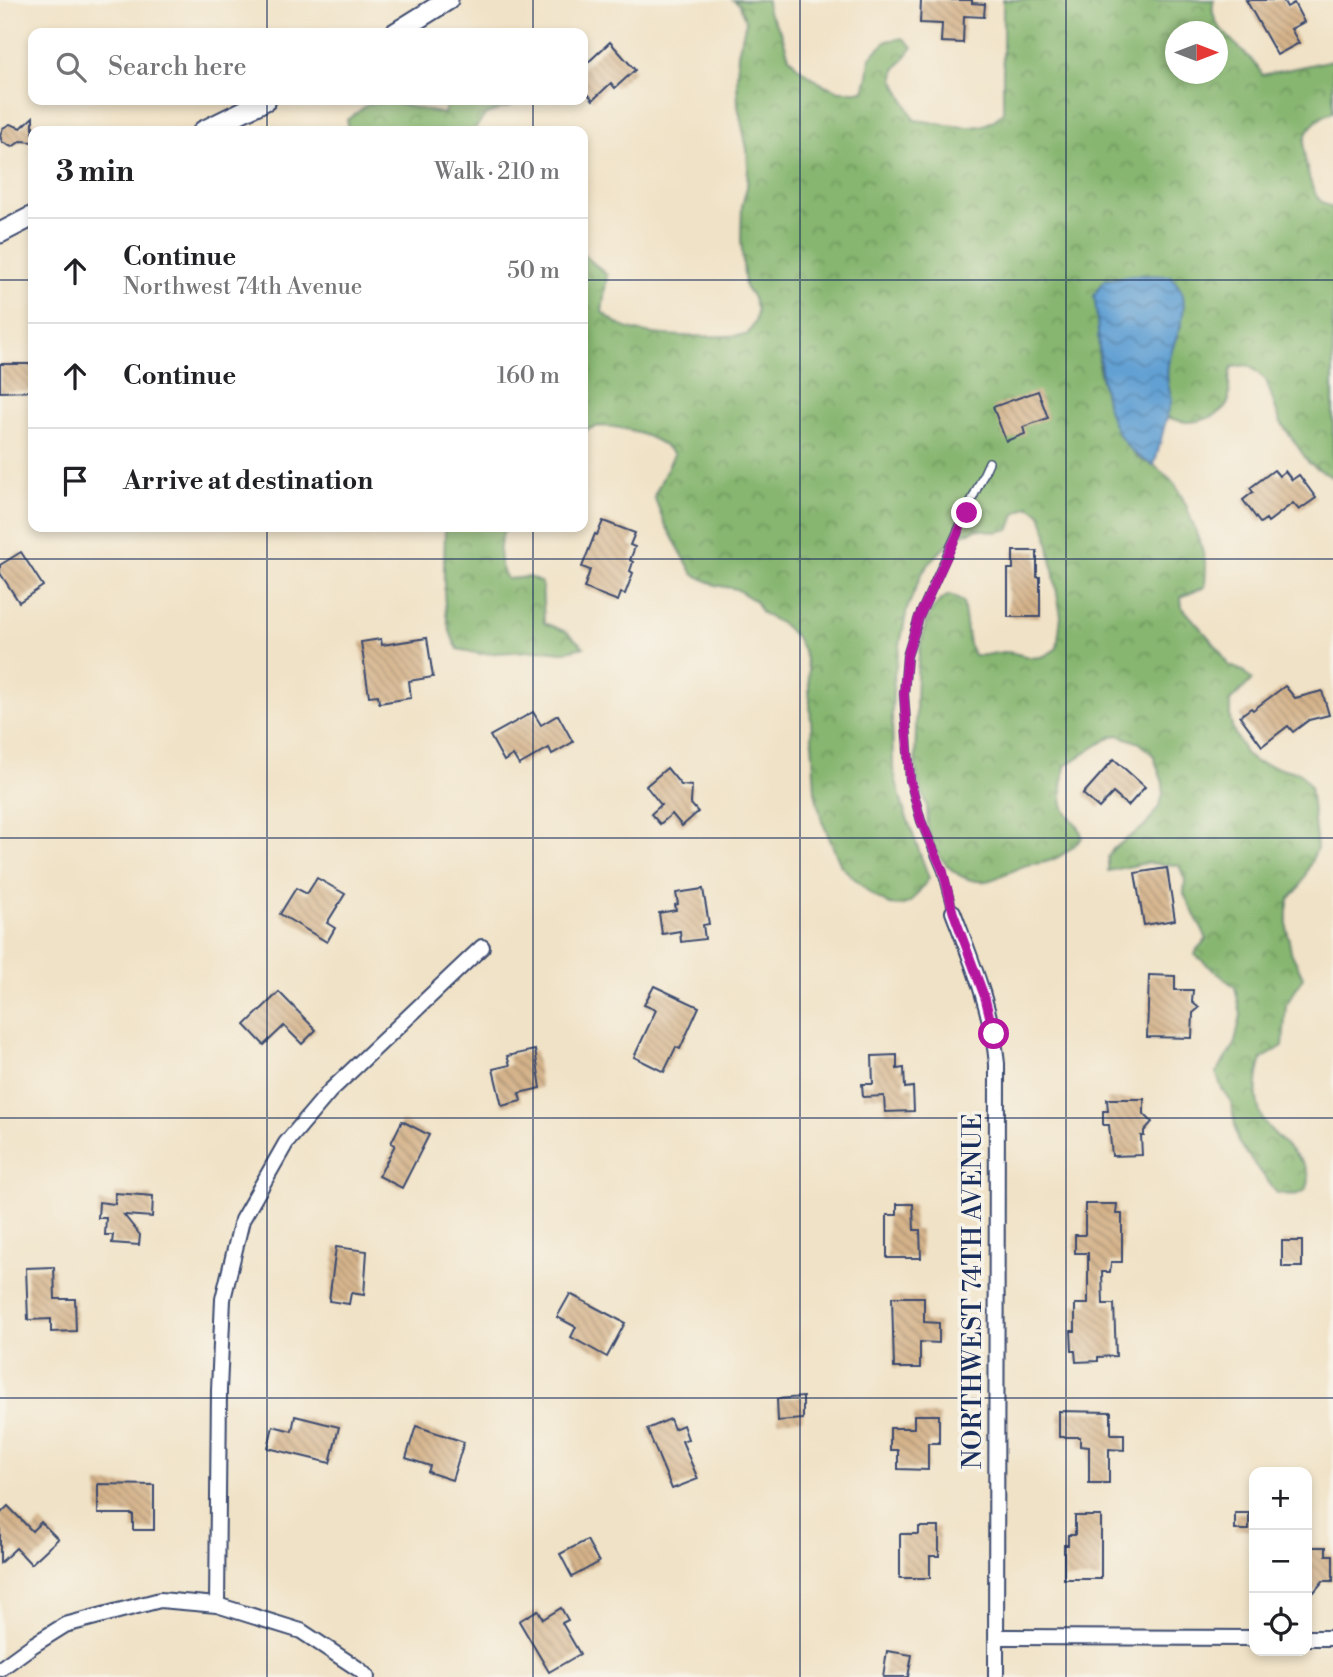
<!DOCTYPE html>
<meta charset="utf-8">
<style>
:root{--surface:#fff;--page:#f6f6f6;--text:#202124;--muted:#757577;--line:#e0e0e0}
body{margin:0;font-family:"Libre Bodoni",serif;background:var(--page);color:var(--text)}
.controls{position:absolute;right:21px;bottom:21px;display:grid;overflow:hidden;border-radius:14px;box-shadow:0 4px 10px #0003}
.controls button{width:63px;height:63px;display:grid;place-items:center;padding:0;border:0;border-bottom:2px solid var(--line);background:var(--surface);color:var(--text);font:35px sans-serif}
.compass{position:absolute;left:1165px;top:21px;width:63px;height:63px;border-radius:50%;background:var(--surface);box-shadow:0 4px 10px #0003;rotate:90deg}
.stop{position:absolute;width:21px;height:21px;margin:-16px;border:5px solid #b5179e;border-radius:50%;background:#fff}
.stop.end{background:#b5179e;border-color:#fff;box-shadow:0 2px 7px #0008}
.list{margin:0;padding:0;list-style:none}
h2{display:flex;justify-content:space-between;align-items:center;height:91px;margin:0;padding:0 28px;font-size:30px}
h2 small{font-size:23px;font-weight:400;color:var(--muted)}
.list li{display:grid;grid-template-columns:46px 1fr auto;gap:21px;align-items:center;box-sizing:border-box;height:105px;padding:0 28px;border-top:2px solid var(--line)}
.list b{display:block;font-size:26px;white-space:nowrap}
.list p{margin:0;font-size:23px;white-space:nowrap;color:var(--muted)}
.list em{font-size:23px;font-style:normal;color:var(--muted)}
.icon{flex:none;width:38px;height:38px;fill:none;stroke:currentColor;stroke-width:2;stroke-linecap:round;stroke-linejoin:round}
.map{position:relative;flex:none;width:1333px;height:1677px;overflow:hidden}
.search{position:absolute;background:var(--surface);box-shadow:0 4px 10px #0003;left:28px;top:28px;width:560px;height:77px;display:flex;align-items:center;gap:18px;box-sizing:border-box;padding:0 24px;border-radius:14px;color:var(--muted);font-size:26px}
.panel{position:absolute;background:var(--surface);box-shadow:0 4px 10px #0003;left:28px;top:126px;width:560px;height:406px;border-radius:14px}
.map>svg:first-child{display:block}
.forest{fill:url(#forest-crowns);stroke:#507266;stroke-width:2;fill-rule:evenodd}
.water{fill:url(#water-waves);stroke:#3e6898;stroke-width:2}
.building{fill:url(#building-back-hatch)}
.lines{fill:none;stroke-linecap:round;stroke-linejoin:round}
.lane-casing{stroke:#3b4a6e;stroke-width:10}
.street-casing{stroke:#3b4a6e;stroke-width:18}
.secondary-casing{stroke:#3b4a6e;stroke-width:23}
.lane{stroke:#fff;stroke-width:7}
.street{stroke:#fff;stroke-width:14}
.secondary{stroke:#fff;stroke-width:19}
.route{stroke:#b5179e;stroke-width:9}
.grid{fill:none;stroke:#1b2f5e;stroke-width:2;stroke-opacity:0.55}
.labels{text-anchor:middle;dominant-baseline:central;stroke-width:7;stroke-linejoin:round;paint-order:stroke}
.street-label{font-size:26px;fill:#1b2f5e;stroke:#f7f3e8}
</style>
<div class="map">
<svg width="1333" height="1677" viewBox="0 0 1333 1677">
<defs>
<pattern id="forest-crowns" width="20" height="18" patternUnits="userSpaceOnUse" patternTransform="scale(1.75)"><rect width="20" height="18" fill="#86b66f"/><path d="M2 6a3 3 0 1 1 6 0M12 15a3 3 0 1 1 6 0" fill="none" stroke="#6d945e"/></pattern>
<pattern id="water-waves" width="16" height="10" patternUnits="userSpaceOnUse" patternTransform="scale(1.75)"><rect width="16" height="10" fill="#62a0d3"/><path d="M0 5q4-4 8 0t8 0" fill="none" stroke="#5083ae"/></pattern>
<pattern id="building-back-hatch" width="6" height="6" patternUnits="userSpaceOnUse" patternTransform="scale(1.75)"><rect width="6" height="6" fill="#d5b38a"/><path d="M-1 5l2 2M0 0l6 6M5-1l2 2" fill="none" stroke="#ac9274"/></pattern>
</defs>
<rect width="100%" height="100%" fill="#f7f3e8"/>
<filter id="ink" filterUnits="userSpaceOnUse"><feTurbulence type="fractalNoise" baseFrequency=".0143" numOctaves="2"/><feDisplacementMap in="SourceGraphic" scale="14" xChannelSelector="R" yChannelSelector="G"/><feConvolveMatrix kernelMatrix="1 2 1 2 8 2 1 2 1" color-interpolation-filters="sRGB"/></filter>
<filter id="wash" filterUnits="userSpaceOnUse"><feTurbulence type="fractalNoise" baseFrequency=".00686" numOctaves="4" result="noise"/><feDisplacementMap in="SourceGraphic" scale="28" xChannelSelector="R" yChannelSelector="G"/><feGaussianBlur stdDeviation="1.57" result="paint"/><feColorMatrix in="noise" values="0 0 0 0 0 0 0 0 0 0 0 0 0 0 0 0 0 1.4 0 .05"/><feComposite in="paint" operator="in"/></filter>
<g filter="url(#wash)">
<rect width="100%" height="100%" fill="#f0e2c6"/>
<g class="forest">
<path d="M733,0H767L768,12L781,32L789,57L798,67L820,83L839,91H864L868,76L870,57L887,41L903,38L913,47L895,70L894,79L914,120C943,122 981,139 1003,112V0H1214C1204,30 1251,49 1262,75L1333,60V112C1321,116 1308,126 1305,138C1301,152 1310,188 1319,199C1322,203 1328,206 1333,208V478L1309,463L1280,421L1266,380L1248,365L1232,367C1227,380 1230,387 1229,399C1227,414 1201,422 1188,422C1181,422 1173,419 1166,417L1172,399C1161,370 1171,353 1181,326L1094,295L1098,316L1099,369L1106,402L1137,458L1154,465L1175,484L1186,505L1202,549L1206,566L1205,587L1181,597L1182,607L1218,648L1228,665L1243,671L1252,680L1230,701V718L1233,730L1246,755L1255,762L1300,773L1310,786L1317,848L1300,887L1289,899L1287,910V929L1291,952L1303,977L1286,1005L1283,1046L1262,1059C1256,1077 1254,1100 1262,1118C1271,1138 1319,1164 1307,1187C1301,1198 1288,1194 1277,1193L1238,1142L1231,1102L1222,1089L1216,1073L1234,1046L1241,1015L1235,987L1195,955L1197,949L1207,939L1184,894L1185,880L1179,865L1146,863L1108,871V857L1113,849L1146,825L1160,805L1163,793V783L1153,755L1140,743L1118,735L1112,736L1065,766C1063,779 1059,797 1065,810C1071,821 1081,825 1082,838C1070,850 1058,860 1041,863C1034,864 1028,864 1021,867C1010,872 998,879 986,881C956,884 933,855 928,828C927,821 928,814 927,807C925,796 919,787 917,776C914,761 916,743 916,728C916,696 913,607 950,595L963,602L969,644L974,655C985,657 992,653 1003,652C1026,652 1033,667 1057,648L1061,616L1046,529L1040,513L1029,506L1015,514L1010,529L996,532L979,529L956,536L932,560L921,575L907,609L894,676L892,710L893,769L903,807L929,878L911,902L901,906L890,905L872,895L841,866L822,821L815,792L808,669L804,652L796,637L783,625L762,613L755,601L736,589L715,585L693,574L664,522L654,496L674,454C668,449 662,443 655,440C637,431 601,419 583,432V254L607,275L602,312C608,316 614,322 620,325C644,339 719,337 747,335L755,322L757,311L752,296L745,287L741,239L742,206L747,187L748,168L747,149L738,106L737,77L738,53L746,22L739,4ZM1176,32H1218V74H1176Z"/>
<path d="M447,100H513L511,106L486,114L473,131H347V120L367,105L389,102L444,114Z"/>
<path d="M445,527H505C498,547 496,560 507,579L529,577L542,583L544,623L567,632L584,647L563,652L545,650L480,654L458,649C438,617 445,564 445,527Z"/>
</g>
<path class="water" d="M1132,275L1171,276C1175,282 1182,289 1183,295C1189,336 1155,355 1172,399C1165,421 1161,442 1154,465C1090,438 1104,349 1094,295L1105,280Z"/>
<g id="blocks">
<g class="building">
<path d="M921,0H972V3L985,4L984,17L964,16L963,43L941,42L942,24L920,23Z"/>
<path d="M1246,0H1283L1287,7L1294,3L1304,22L1291,29L1299,43L1277,55Z"/>
<path d="M610,42L635,70L615,88L611,83L593,100L583,88V67Z"/>
<path d="M33,117V142L21,141L12,147L2,142L0,135L3,128L10,124L21,128Z"/>
<path d="M0,364H33V391L0,392Z"/>
<path d="M1038,391L1048,418L1023,427L1025,434L1006,441L993,407Z"/>
<path d="M1274,470L1279,476L1285,471L1292,480L1299,475L1316,498L1299,510L1293,503L1268,522L1266,519L1260,523L1243,500L1253,492L1250,488Z"/>
<path d="M603,521L635,533L630,545L635,547L630,560L633,562L630,571L633,573L625,594L621,593L618,601L584,588L590,570L582,567L595,534L597,535Z"/>
<path d="M1013,551H1037V577H1040V617H1008V569H1013Z"/>
<path d="M21,552L43,586L19,602L0,573V565Z"/>
<path d="M427,638L433,677L409,681L411,698L379,703L378,695L369,696L361,642L381,639L382,645Z"/>
<path d="M1285,686L1295,698L1322,691L1329,715L1309,720L1293,732L1288,726L1262,746L1240,716L1251,708L1253,710Z"/>
<path d="M533,712L541,725L558,715L573,742L552,754L549,748L519,765L513,755L504,761L490,736Z"/>
<path d="M1114,759L1145,787L1128,806L1113,793L1099,808L1083,794Z"/>
<path d="M667,768L681,785L692,786L691,804L698,812L682,826L672,814L660,824L651,814L661,805L646,786Z"/>
<path d="M1167,868L1175,920L1144,925L1135,873Z"/>
<path d="M317,878L345,894L327,923L335,928L327,942L280,914L296,888L307,894Z"/>
<path d="M703,889L709,924L703,925L705,939L681,942L680,931L662,934L659,913L676,910L675,905L678,904L676,893Z"/>
<path d="M1149,975L1175,976V990H1193L1192,1002L1199,1008L1193,1013L1192,1038L1147,1037Z"/>
<path d="M654,986L699,1007L680,1049L676,1047L664,1072L634,1057L656,1010L644,1005Z"/>
<path d="M279,992L316,1030L302,1044L284,1026L264,1045L245,1025Z"/>
<path d="M535,1050L541,1088L519,1093L521,1101L502,1106L493,1069L510,1065L507,1056Z"/>
<path d="M897,1055V1069L904,1068L905,1088L913,1087L914,1111L885,1112L884,1096L863,1097L862,1084H873L872,1056Z"/>
<path d="M1107,1099H1144V1114L1152,1122L1144,1131V1136H1141L1142,1155L1112,1156L1109,1125H1103V1111H1108Z"/>
<path d="M402,1121L429,1135L402,1188L379,1176L395,1145L391,1143Z"/>
<path d="M115,1193L153,1196L152,1217L124,1215L140,1235L139,1245L112,1243L113,1235H105L106,1218H98L99,1202L115,1204Z"/>
<path d="M897,1204H913L914,1230H920L921,1258H887V1215H897Z"/>
<path d="M1085,1204H1117L1116,1214H1122V1262H1111L1110,1272H1102L1103,1304H1114L1116,1356L1098,1357V1361L1076,1362L1075,1351H1072L1071,1331H1075V1304H1088V1253H1075V1235H1085Z"/>
<rect x="1282" y="1241" width="20" height="26"/>
<path d="M336,1247L367,1251L364,1295L351,1293L349,1304L329,1301Z"/>
<path d="M54,1267L55,1299H75L76,1331L51,1332V1319L28,1320L26,1268Z"/>
<path d="M570,1294L625,1323L607,1357L571,1337L576,1327L557,1317Z"/>
<path d="M892,1297H924V1322L939,1323V1343L920,1342V1368H894Z"/>
<path d="M803,1397V1419L778,1421L777,1399Z"/>
<path d="M1059,1411L1111,1412V1434H1124V1450L1109,1449V1483H1089V1447L1080,1446V1437H1059Z"/>
<path d="M914,1415H939V1443H928V1470L898,1469V1450H890V1428H914Z"/>
<path d="M295,1416L339,1427L330,1463L268,1448L273,1426L292,1431Z"/>
<path d="M670,1419L674,1429L683,1425L688,1439L682,1441L698,1479L672,1489L647,1429Z"/>
<path d="M416,1426L464,1442L452,1480L428,1472L430,1466L406,1458Z"/>
<path d="M98,1484L154,1485V1530H133V1514H98Z"/>
<path d="M8,1506L32,1531L41,1522L58,1539L31,1564L16,1548L0,1563V1514Z"/>
<rect x="1235" y="1513" width="14" height="17"/>
<path d="M1075,1516H1101V1579H1064V1545H1068V1535H1075Z"/>
<path d="M919,1527H939V1556H930V1578H900V1534H919Z"/>
<path d="M587,1540L599,1562L572,1577L560,1554Z"/>
<path d="M1307,1547H1326V1555H1333V1581H1323L1314,1592L1307,1585Z"/>
<path d="M561,1608L568,1620L562,1623L580,1654L549,1672L519,1621L538,1610L543,1619Z"/>
<path d="M887,1651L912,1655L908,1677H883Z"/>
</g>
</g>
</g>
<g filter="url(#ink)">
<use href="#blocks" fill-opacity="0" stroke="#3b4a6e" stroke-width="2"/>
<g class="lines">
<g class="lane-casing">
<path id="lane" d="M953,912L942,871L921,821L910,780L904,694L907,656L919,617L989,462"/>
</g>
<g class="street-casing">
<g id="street">
<path d="M953,912C972,962 992,1010 997,1064L996,1677"/>
<path d="M217,1605L219,1390L223,1299L242,1220L286,1143L330,1091L482,947"/>
<path d="M997,1637L1254,1638"/>
<path d="M1307,1638H1333"/>
<path d="M0,1669L33,1645L65,1625L160,1600L217,1605L301,1631L360,1670L367,1677"/>
</g>
</g>
<g class="secondary-casing">
<g id="secondary">
<path d="M395,33L448,0"/>
<path d="M203,131L266,100"/>
<path d="M0,233L33,216"/>
</g>
</g>
<use href="#lane" class="lane"/>
<use href="#street" class="street"/>
<use href="#secondary" class="secondary"/>
</g>
</g>
<g class="lines" filter="url(#ink)">
<path class="route" d="M967,513L919,617L907,656L904,694L910,780L921,821L943,871L953,912L985,998L994,1034"/>
</g>
<path class="grid" d="M267,0V33M533,0V33M800,0V1677M1066,0V1677M267,100V131M533,100V131M0,280H33M583,280H1333M267,527V1677M533,527V1677M0,559H1333M0,838H1333M0,1118H1333M0,1398H1333"/>
<g class="labels">
<g class="street-label">
<text transform="translate(973 1291) rotate(-90)">NORTHWEST 74TH AVENUE</text>
</g>
</g>
</svg>
<div class="controls">
<button>+</button>
<button>−</button>
<button><svg class="icon" aria-label="locate" viewBox="0 0 24 24"><circle cx="12" cy="12" r="6"/><path d="M12 2v4M12 18v4M2 12h4M18 12h4"/></svg></button>
</div>
<svg class="compass" viewBox="-18 -18 36 36"><path d="M0-13l5 13h-10z" fill="#e53935"/><path d="M0 13l5-13h-10z" fill="#757577"/></svg>
<div class="stop" style="left:994px;top:1034px"></div>
<div class="stop end" style="left:967px;top:513px"></div>
<div class="search"><svg class="icon" aria-label="search" viewBox="0 0 24 24"><circle cx="10" cy="10" r="6"/><path d="M15 15l6 6"/></svg>Search here</div>
<section class="panel">
<h2>3 min<small>Walk · 210 m</small></h2>
<ul class="list">
<li><svg class="icon" aria-label="ahead" viewBox="0 0 24 24"><path d="M12 20V5M6 11l6-6 6 6"/></svg><div><b>Continue</b><p>Northwest 74th Avenue</p></div><em>50 m</em></li>
<li><svg class="icon" aria-label="ahead" viewBox="0 0 24 24"><path d="M12 20V5M6 11l6-6 6 6"/></svg><div><b>Continue</b></div><em>160 m</em></li>
<li><svg class="icon" aria-label="arrive" viewBox="0 0 24 24"><path d="M6 21V4h12l-3 4 3 4H6"/></svg><div><b>Arrive at destination</b></div></li>
</ul>
</section>
</div>
